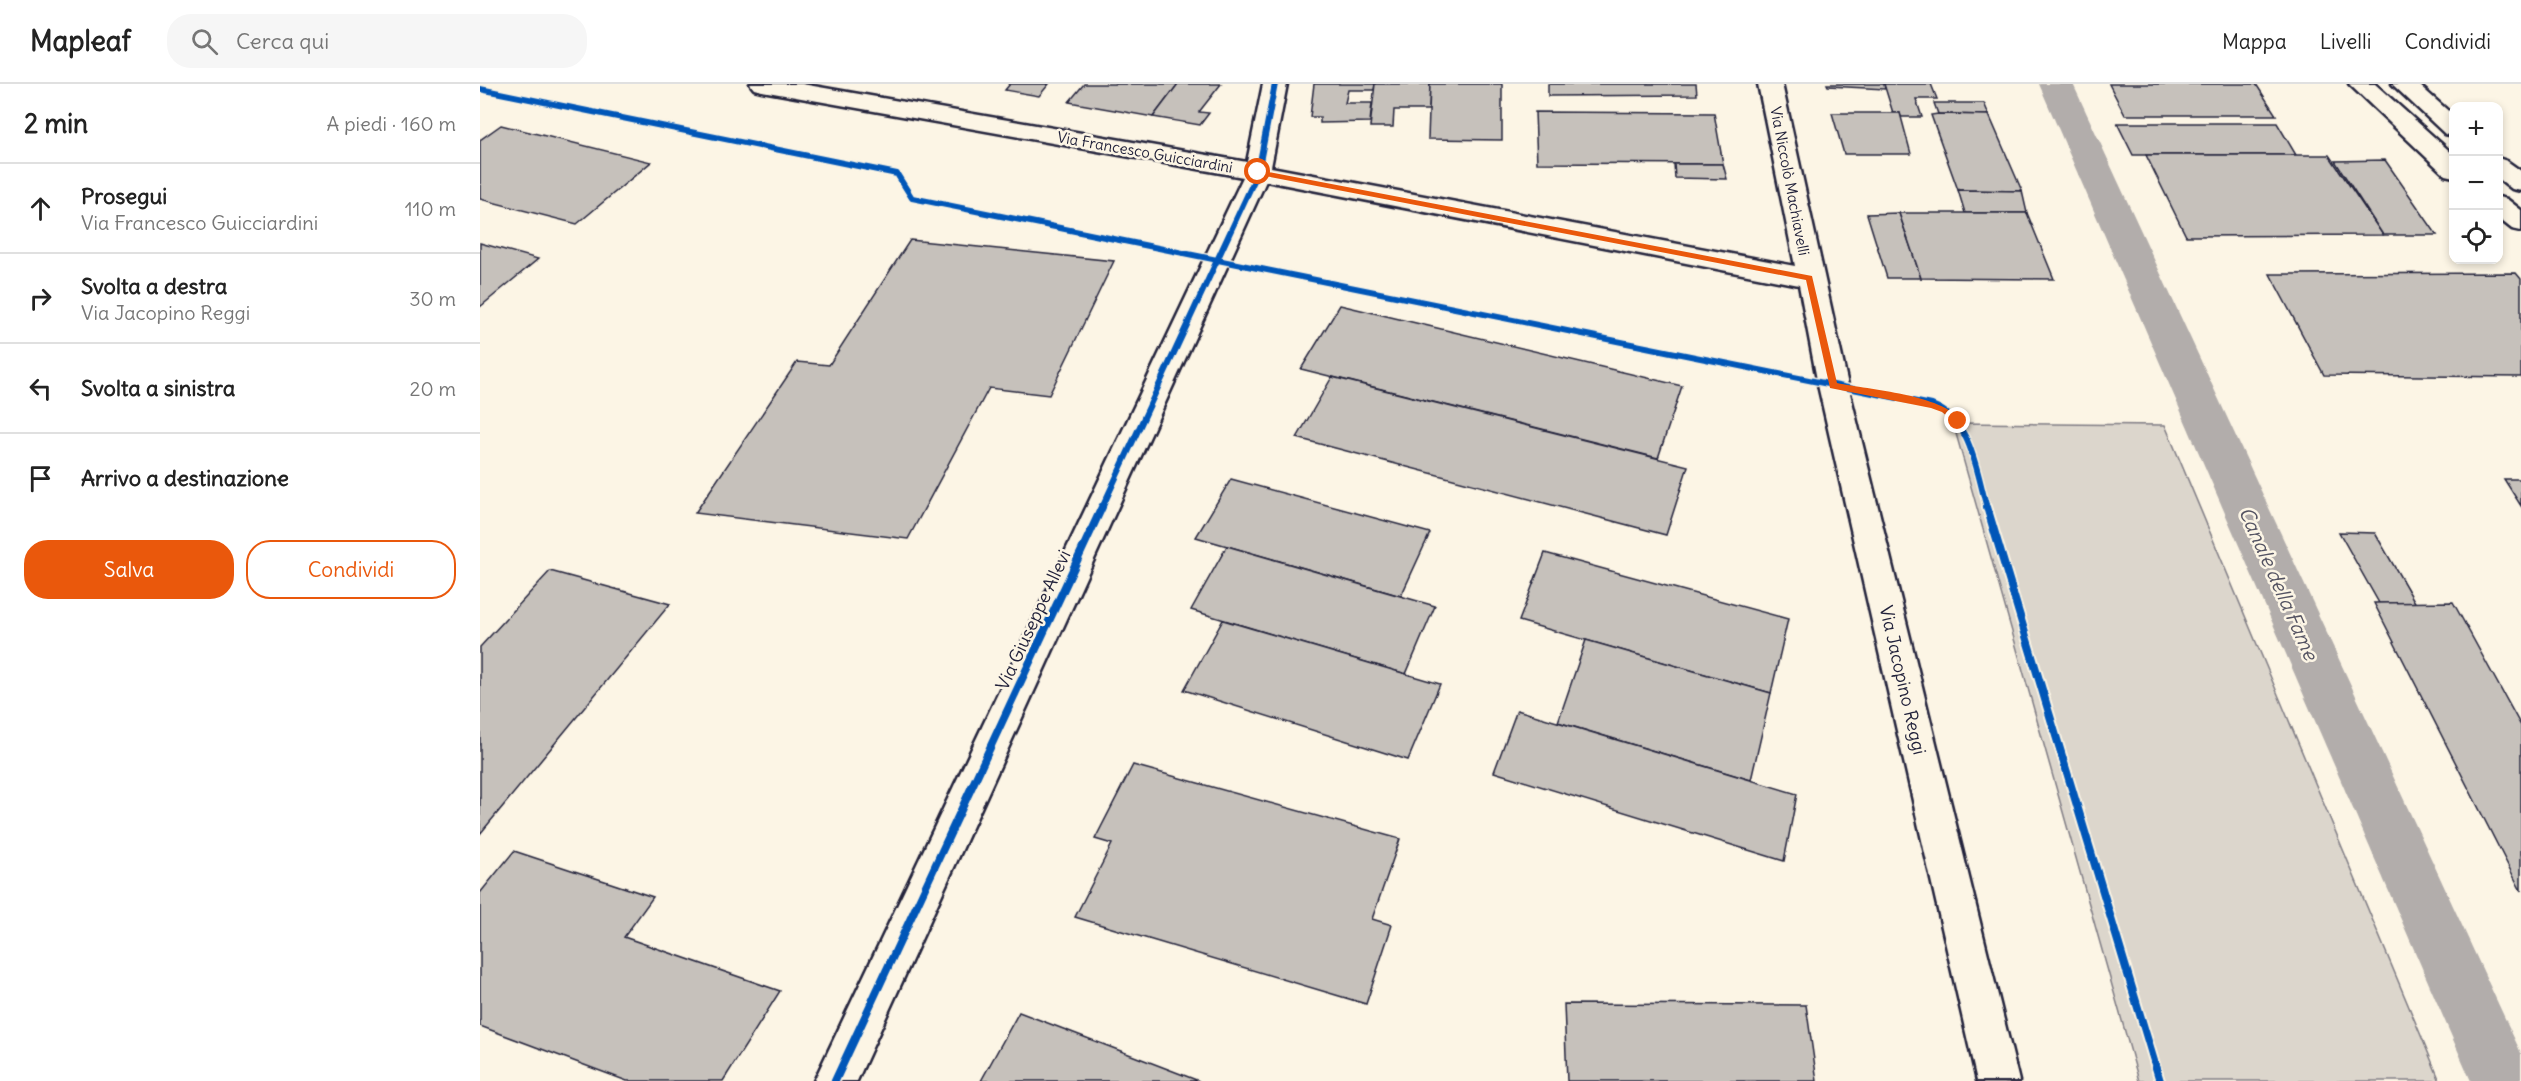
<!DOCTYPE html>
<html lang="it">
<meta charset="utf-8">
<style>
:root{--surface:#fff;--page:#f6f6f6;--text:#222;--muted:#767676;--line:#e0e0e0;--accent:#ea580c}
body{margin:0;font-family:Delius,sans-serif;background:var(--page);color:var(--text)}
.controls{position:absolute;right:18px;top:18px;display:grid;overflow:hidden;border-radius:12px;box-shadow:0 3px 9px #0003}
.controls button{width:54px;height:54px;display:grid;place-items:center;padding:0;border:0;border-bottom:2px solid var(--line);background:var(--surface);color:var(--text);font:30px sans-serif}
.stop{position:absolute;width:18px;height:18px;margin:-14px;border:4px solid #ea580c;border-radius:50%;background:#fff}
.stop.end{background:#ea580c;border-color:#fff;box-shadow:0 2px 6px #0008}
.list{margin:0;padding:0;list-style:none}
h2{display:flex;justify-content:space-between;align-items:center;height:78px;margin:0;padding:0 24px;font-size:26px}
h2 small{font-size:20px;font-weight:400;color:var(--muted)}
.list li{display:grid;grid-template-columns:39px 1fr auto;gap:18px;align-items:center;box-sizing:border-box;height:90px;padding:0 24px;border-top:2px solid var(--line)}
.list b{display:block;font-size:22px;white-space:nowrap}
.list p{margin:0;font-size:20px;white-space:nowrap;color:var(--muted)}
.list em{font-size:20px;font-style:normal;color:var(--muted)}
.actions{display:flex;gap:12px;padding:18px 24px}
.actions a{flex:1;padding:14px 0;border:2px solid var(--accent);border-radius:24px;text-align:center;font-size:21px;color:var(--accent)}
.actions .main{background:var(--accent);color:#fff}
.icon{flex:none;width:33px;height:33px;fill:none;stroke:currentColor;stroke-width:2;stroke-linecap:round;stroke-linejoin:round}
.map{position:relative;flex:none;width:2041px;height:997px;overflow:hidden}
header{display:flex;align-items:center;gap:36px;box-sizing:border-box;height:84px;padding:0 30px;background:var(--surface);border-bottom:2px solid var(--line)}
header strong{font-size:28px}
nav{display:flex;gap:33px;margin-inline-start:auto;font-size:21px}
.search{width:420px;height:54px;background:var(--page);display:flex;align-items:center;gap:15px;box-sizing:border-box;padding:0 21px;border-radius:24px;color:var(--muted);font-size:22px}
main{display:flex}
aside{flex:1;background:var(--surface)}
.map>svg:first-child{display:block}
.green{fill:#dcd6cc;stroke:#7f7c84;stroke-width:1.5}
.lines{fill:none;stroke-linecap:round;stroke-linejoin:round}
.canal{fill:#b2adab;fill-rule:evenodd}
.building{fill:#c6c1bb;stroke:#22223b;stroke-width:1.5}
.minor-casing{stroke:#22223b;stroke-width:5}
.secondary-casing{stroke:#22223b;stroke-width:5}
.minor{fill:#fcf5e5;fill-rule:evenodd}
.secondary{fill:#fcf5e5;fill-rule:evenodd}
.cycleway-far1-casing{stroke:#fcf5e5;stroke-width:9}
.cycleway-casing{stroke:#fcf5e5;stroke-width:12}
.cycleway-far1{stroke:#0057b8;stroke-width:6}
.cycleway{stroke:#0057b8;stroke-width:8}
.route{fill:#ea580c}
.labels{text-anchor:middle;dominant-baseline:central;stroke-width:5;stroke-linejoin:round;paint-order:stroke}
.far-street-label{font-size:15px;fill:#22223b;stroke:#fcf5e5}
.street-label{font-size:18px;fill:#22223b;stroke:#fcf5e5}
.water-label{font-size:20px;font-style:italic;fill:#545362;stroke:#fcf5e5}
</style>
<header>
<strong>Mapleaf</strong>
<div class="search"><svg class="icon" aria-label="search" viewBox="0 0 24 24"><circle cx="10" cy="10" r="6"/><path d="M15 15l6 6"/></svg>Cerca qui</div>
<nav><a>Mappa</a><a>Livelli</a><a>Condividi</a></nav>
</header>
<main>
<aside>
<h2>2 min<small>A piedi · 160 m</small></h2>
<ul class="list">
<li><svg class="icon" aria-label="ahead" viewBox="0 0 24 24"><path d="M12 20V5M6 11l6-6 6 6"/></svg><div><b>Prosegui</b><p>Via Francesco Guicciardini</p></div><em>110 m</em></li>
<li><svg class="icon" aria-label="right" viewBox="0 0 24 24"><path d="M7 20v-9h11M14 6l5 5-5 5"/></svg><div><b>Svolta a destra</b><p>Via Jacopino Reggi</p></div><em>30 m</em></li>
<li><svg class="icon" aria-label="left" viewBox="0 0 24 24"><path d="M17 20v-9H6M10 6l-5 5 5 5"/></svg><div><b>Svolta a sinistra</b></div><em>20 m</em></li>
<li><svg class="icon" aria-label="arrive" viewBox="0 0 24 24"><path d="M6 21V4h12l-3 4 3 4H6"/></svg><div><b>Arrivo a destinazione</b></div></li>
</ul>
<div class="actions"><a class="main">Salva</a><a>Condividi</a></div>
</aside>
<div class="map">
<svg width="2041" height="997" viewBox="0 0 2041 997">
<rect width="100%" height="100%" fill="#fcf5e5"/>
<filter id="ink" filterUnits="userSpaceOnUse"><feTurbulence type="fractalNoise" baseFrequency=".0167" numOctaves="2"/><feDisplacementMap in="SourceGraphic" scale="12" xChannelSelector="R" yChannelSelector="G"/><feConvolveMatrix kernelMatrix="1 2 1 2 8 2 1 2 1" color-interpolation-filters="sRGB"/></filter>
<g filter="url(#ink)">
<path class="green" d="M1473,339L1685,341L1960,997H1659Z"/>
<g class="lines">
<path class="canal" d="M1559,0H1593L2041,969V997H1991Z"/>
</g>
<g class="building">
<path d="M530,0H569L559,12L525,6Z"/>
<path d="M604,0H698L673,33L589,18Z"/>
<path d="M698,0H741L719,28L729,29L720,41L673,33Z"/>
<path d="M834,0H895L894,6H868L865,19H892L890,38L840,39V33H830Z"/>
<path d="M895,0H950L949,26H914L913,43H890Z"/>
<path d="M950,0H1022V56L948,55Z"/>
<path d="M1068,0H1216L1217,11L1068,12Z"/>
<path d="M1347,0H1404L1405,5L1348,2Z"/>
<path d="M1404,0H1451L1457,15H1436L1442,33H1421L1420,29H1413Z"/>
<path d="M1629,0H1776L1796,31H1645Z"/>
<path d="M1454,19H1504L1509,31L1458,30Z"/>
<path d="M1055,28L1234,29L1243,80L1057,79Z"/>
<path d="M1352,29H1420L1431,70H1364Z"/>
<path d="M1458,30L1509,31L1542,107L1478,106L1451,31Z"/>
<path d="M1637,39H1797L1816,71H1653Z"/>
<path d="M21,41L171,78L97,140L0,115V56Z"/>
<path d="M1666,71H1849L1903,151L1706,152Z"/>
<path d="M1905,76L1957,151H1903L1855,77Z"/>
<path d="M1194,80H1243L1247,95L1195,94Z"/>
<path d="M1478,106L1542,107L1547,129H1485Z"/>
<path d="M1419,129L1441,194H1407L1387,130Z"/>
<path d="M1419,129H1547L1574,195L1441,194Z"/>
<path d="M430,156L634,177L569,311L509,304L428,455L215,429L317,278L349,281Z"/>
<path d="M0,159L58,175L0,223Z"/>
<path d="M2036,189L2041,195V293L1844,291L1790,190Z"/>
<path d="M860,221L1202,302L1178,374L821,285Z"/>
<path d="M852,293L1208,382L1186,451L817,354Z"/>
<path d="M751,395L950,449L921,512L716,453Z"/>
<path d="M2024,395H2041V422Z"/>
<path d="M1859,448L1895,449L1936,520L1899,519Z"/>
<path d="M747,462L955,522L926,590L711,526Z"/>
<path d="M1065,469L1308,535L1291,609L1039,537Z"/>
<path d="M70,487L190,520L0,750V563Z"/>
<path d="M1973,518L2041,642V807L1894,519Z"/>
<path d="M743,536L960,600L928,676L704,606Z"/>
<path d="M1106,556L1291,609L1271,696L1078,638Z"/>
<path d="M1037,626L1317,710L1304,777L1014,688Z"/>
<path d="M653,681L920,755L892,835L912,841L886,920L595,833L632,760L615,755Z"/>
<path d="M34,767L173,813L144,853L300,907L243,997H147L0,942V809Z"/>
<path d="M1084,920L1326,921L1337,997H1087Z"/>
<path d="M539,928L719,997H501Z"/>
</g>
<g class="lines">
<g class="minor-casing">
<path id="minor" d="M270,0H322L767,78L783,0H807L791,83L1315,182L1278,0H1302L1368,301L1539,997H1497L1338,301L1319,201L786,97L377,997H334L763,93L282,7L274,5Z"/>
</g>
<g class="secondary-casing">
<g id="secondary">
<path d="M1869,0H1895L1974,71V93L1965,91Z"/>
<path d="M1912,0H1938L1974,32V52L1965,50Z"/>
<path d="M2018,74L2027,77L2041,87V107L2032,105L2018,94Z"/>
<path d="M2018,113L2027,115L2041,126V147L2032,145L2018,134Z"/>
</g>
</g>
<use href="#minor" class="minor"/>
<use href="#secondary" class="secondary"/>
<g class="cycleway-far1-casing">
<g id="cycleway-far1">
<path d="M0,5L417,90L432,114L1452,321C1492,336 1496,387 1507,424"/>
<path d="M622,424L778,88L795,0"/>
</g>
</g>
<g class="cycleway-casing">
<g id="cycleway">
<path d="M1507,423L1680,997"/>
<path d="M355,997L622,423"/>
</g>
</g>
<use href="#cycleway-far1" class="cycleway-far1"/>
<use href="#cycleway" class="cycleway"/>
</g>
</g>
<path class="route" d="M778,86L1332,192L1357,299C1390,306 1461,310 1482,337L1475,339L1462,328L1451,324L1350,304L1326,196L775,90Z"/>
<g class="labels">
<g class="far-street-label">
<text transform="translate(665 68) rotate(10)">Via Francesco Guicciardini</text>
<text transform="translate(1310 97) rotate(79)">Via Niccolò Machiavelli</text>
</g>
<g class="street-label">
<text transform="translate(553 536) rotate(-65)">Via Giuseppe Allevi</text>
<text transform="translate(1423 596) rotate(77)">Via Jacopino Reggi</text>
</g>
<g class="water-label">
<text transform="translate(1799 499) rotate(66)">Canale della Fame</text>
</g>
</g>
</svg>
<div class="controls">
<button>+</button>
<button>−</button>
<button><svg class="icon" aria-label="locate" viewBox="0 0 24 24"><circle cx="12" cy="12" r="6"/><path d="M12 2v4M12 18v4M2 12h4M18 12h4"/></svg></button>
</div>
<div class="stop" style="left:778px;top:88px"></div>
<div class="stop end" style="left:1478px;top:337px"></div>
</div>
</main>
